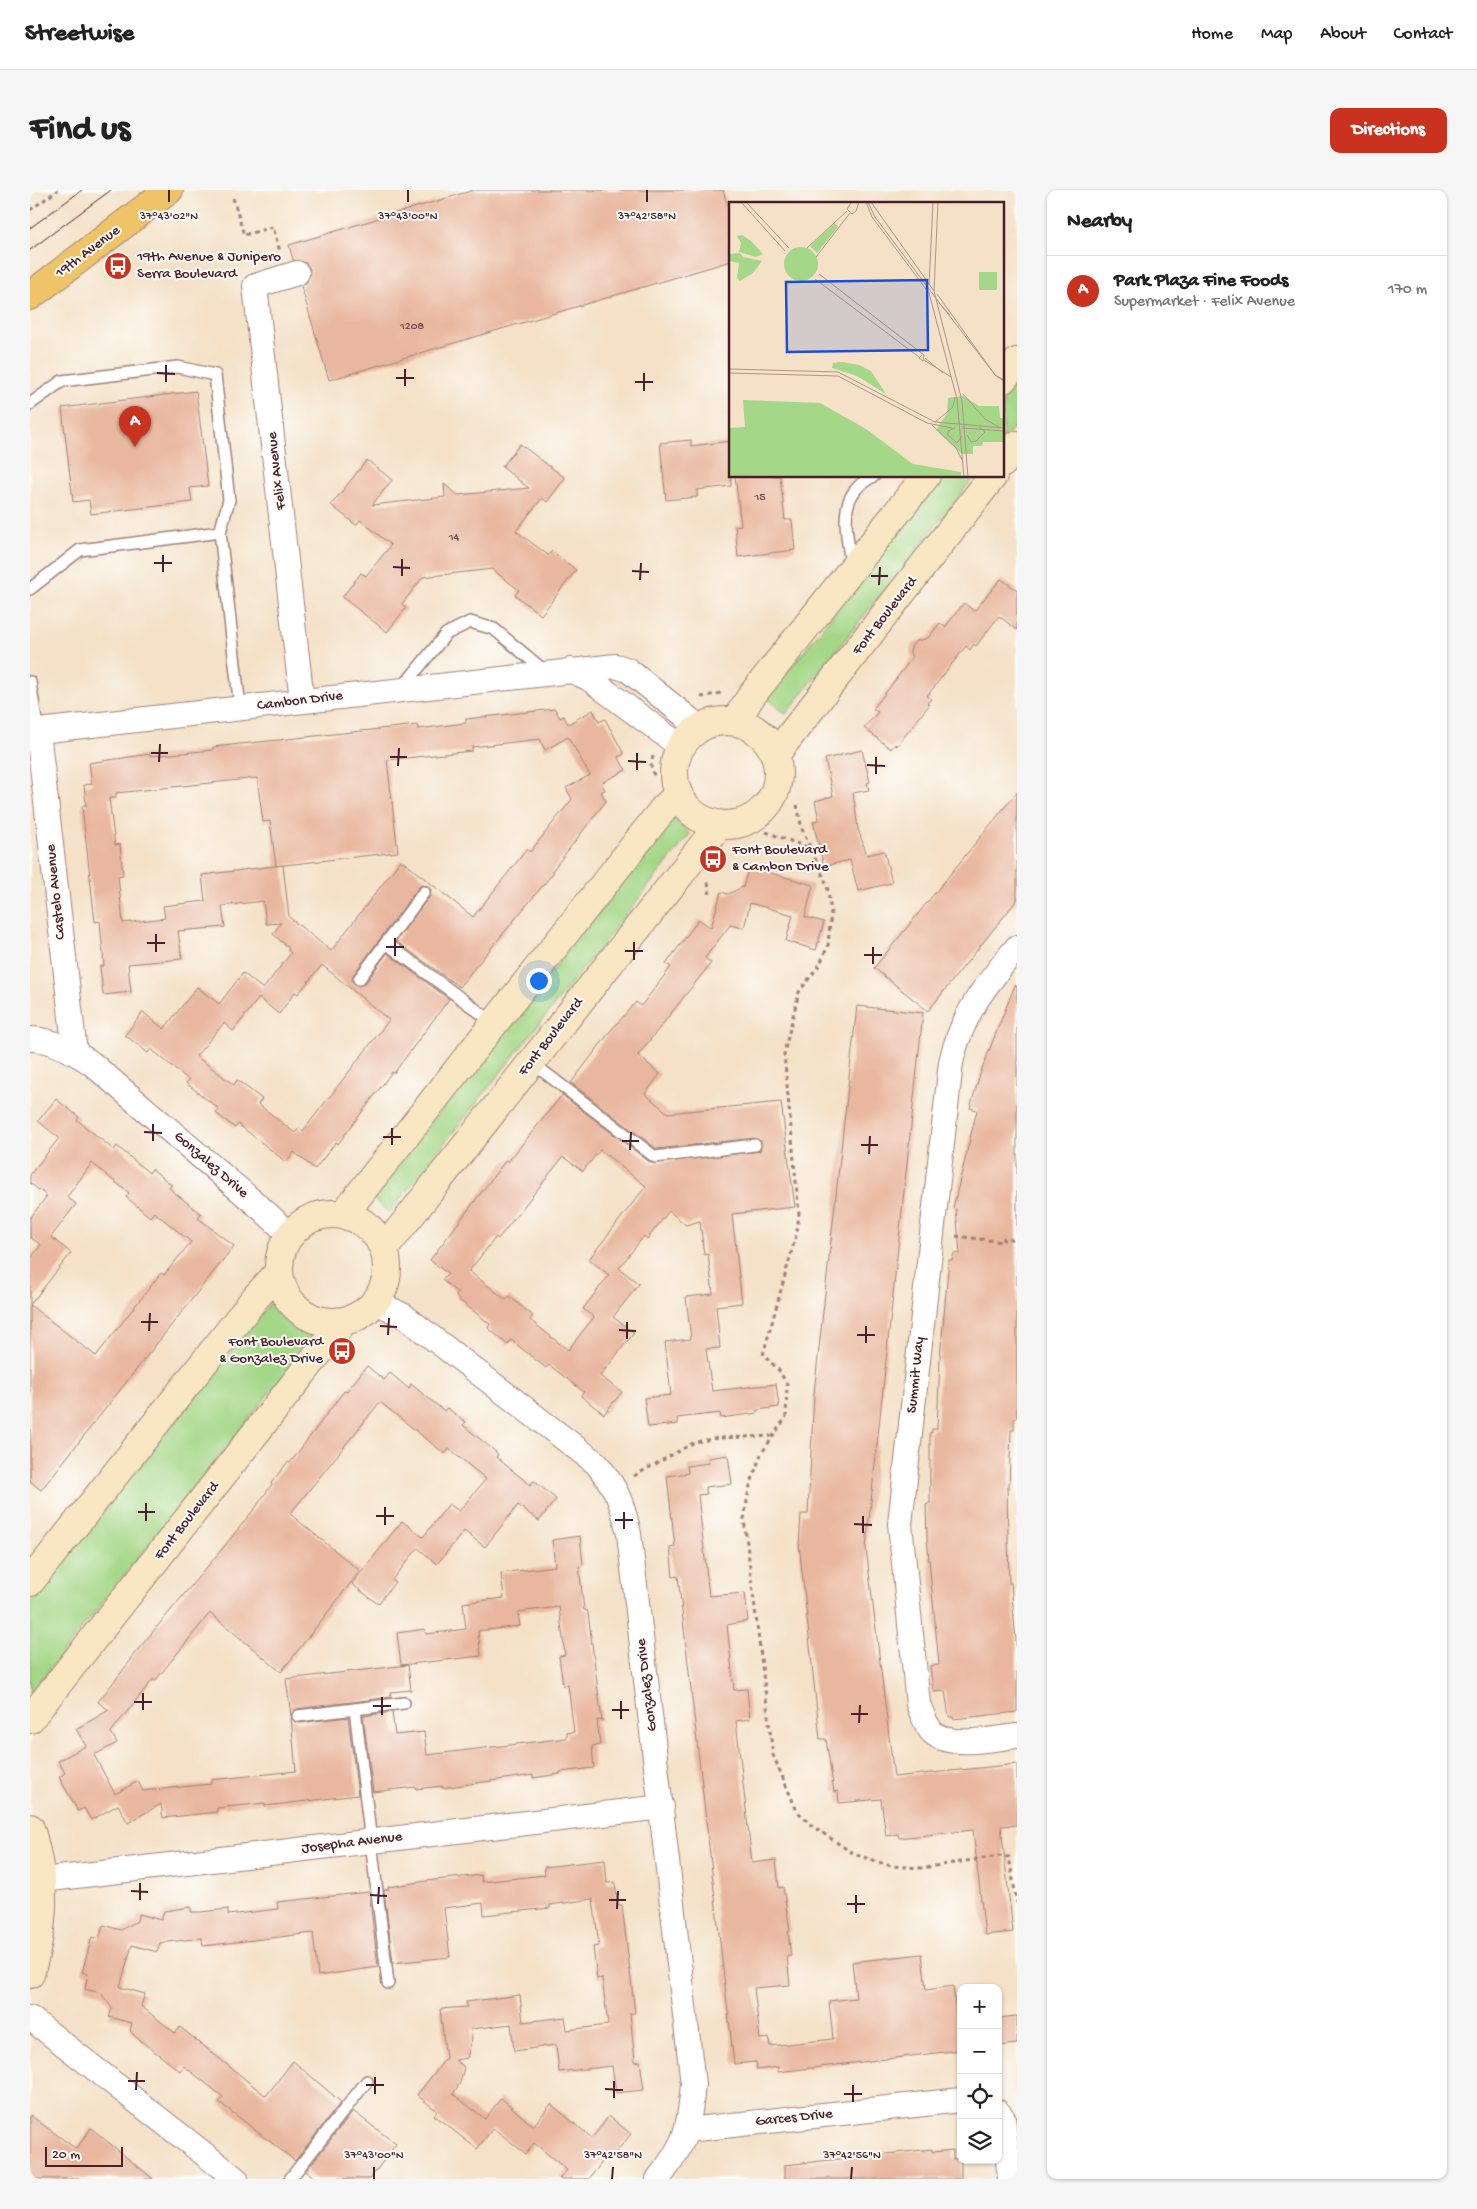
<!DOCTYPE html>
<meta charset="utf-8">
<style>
:root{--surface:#fff;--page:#f6f6f6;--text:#222;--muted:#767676;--line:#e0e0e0;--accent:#c8321e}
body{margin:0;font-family:"Gochi Hand",sans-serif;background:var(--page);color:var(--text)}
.controls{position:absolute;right:15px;bottom:15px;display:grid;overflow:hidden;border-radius:10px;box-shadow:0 1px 4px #0004}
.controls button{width:45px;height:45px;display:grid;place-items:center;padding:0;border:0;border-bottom:1px solid var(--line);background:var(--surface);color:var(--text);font:25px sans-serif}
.scale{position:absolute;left:15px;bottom:12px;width:78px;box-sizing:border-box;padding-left:5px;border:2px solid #4a1f2b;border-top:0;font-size:14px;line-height:18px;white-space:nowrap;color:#4a1f2b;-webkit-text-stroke:4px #fdfcf7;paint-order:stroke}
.you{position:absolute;left:508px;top:790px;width:18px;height:18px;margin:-12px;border:4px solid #fff;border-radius:50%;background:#1a73e8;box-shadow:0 0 0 8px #1a73e833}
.badge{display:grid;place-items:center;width:32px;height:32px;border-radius:50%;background:var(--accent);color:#fff;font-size:16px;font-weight:700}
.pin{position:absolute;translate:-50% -41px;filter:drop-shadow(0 1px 2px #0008)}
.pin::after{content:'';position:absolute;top:26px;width:18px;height:15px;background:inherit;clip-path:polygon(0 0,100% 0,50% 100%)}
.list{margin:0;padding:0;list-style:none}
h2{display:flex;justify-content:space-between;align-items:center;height:65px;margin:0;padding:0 20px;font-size:21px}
h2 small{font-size:16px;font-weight:400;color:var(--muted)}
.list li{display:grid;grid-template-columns:32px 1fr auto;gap:15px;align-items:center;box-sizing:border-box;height:70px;padding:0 20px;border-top:1px solid var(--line)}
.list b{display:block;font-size:19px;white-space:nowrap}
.list p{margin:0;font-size:16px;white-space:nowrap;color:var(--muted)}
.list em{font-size:16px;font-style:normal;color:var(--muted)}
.icon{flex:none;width:28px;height:28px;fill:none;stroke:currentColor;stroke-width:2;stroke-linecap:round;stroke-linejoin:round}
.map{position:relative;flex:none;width:987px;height:1989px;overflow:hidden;border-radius:10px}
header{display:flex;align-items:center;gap:30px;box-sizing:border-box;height:70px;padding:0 25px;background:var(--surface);border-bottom:1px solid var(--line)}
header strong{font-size:24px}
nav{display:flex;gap:28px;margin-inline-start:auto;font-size:18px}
.intro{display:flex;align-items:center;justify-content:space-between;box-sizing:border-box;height:120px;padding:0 30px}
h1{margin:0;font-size:35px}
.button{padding:12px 22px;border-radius:10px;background:var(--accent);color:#fff;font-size:18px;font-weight:700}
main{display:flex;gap:30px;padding:0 30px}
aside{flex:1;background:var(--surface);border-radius:10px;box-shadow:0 1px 4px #0004}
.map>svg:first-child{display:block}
.green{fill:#a4d787;stroke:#777b59}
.building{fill:#e9b79f;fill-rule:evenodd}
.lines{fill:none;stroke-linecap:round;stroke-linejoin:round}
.lane-casing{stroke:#9f8079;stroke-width:14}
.street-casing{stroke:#9f8079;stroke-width:26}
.secondary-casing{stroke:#9f8079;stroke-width:30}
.highway-casing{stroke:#9f8079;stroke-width:30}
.path{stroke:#9f8079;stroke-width:3;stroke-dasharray:4 4;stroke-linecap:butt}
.lane{stroke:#fff;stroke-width:11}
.street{stroke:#fff;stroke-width:24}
.secondary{stroke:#f9e7c3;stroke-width:28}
.highway{stroke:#efc469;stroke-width:28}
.tram{stroke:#4a1f2b;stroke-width:1}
.ticks{fill:none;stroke:#4a1f2b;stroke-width:2}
.labels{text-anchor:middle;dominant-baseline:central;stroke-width:4;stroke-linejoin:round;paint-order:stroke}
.number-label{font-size:12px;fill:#724548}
.street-label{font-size:15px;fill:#4a1f2b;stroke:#fdfcf7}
.poi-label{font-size:15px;fill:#4a1f2b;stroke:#fdfcf7;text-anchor:start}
.inset-road{fill:none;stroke:#b09389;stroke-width:1}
.view{fill:#1d4ed8;fill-opacity:0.15;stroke:#1d4ed8;stroke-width:2.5}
.inset-edge{fill:none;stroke:#4a1f2b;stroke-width:2.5}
.ticks-label{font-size:12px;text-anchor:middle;fill:#4a1f2b;stroke:#fdfcf7;stroke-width:4;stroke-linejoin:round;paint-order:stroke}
</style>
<header>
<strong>Streetwise</strong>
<nav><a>Home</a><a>Map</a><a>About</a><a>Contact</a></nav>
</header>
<div class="intro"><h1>Find us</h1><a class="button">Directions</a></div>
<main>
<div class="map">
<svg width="987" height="1989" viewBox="0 0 987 1989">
<rect width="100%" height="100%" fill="#fdfcf7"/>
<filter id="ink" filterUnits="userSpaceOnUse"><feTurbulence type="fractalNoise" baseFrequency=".02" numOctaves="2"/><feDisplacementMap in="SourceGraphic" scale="10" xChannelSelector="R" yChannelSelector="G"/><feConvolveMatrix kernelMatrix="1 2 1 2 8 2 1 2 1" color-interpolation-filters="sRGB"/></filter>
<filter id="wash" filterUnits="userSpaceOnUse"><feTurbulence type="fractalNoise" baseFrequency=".0096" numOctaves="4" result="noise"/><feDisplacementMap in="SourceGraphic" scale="20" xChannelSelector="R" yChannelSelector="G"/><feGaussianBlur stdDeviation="1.12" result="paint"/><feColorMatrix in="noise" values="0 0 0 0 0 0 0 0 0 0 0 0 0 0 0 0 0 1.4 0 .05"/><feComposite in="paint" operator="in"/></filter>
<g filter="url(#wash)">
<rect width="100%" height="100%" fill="#f4e1c7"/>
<g class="green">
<path d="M987,192V234L973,251V210Z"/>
<path d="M913,286H945L756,524L737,508Z"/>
<path d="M643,629L660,644L359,1023L342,1008Z"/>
<path d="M244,1108L287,1143L0,1504V1413Z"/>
</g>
<g id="blocks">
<g class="building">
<path d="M444,0H693L701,27V71L299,190L271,96L277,92L280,79L276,73L263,70L259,55Z"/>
<path d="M166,201L178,296L160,298L162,312L61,324L59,310L43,312L32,218Z"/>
<path d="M661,250V256L701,251V296L667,300V307L636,310L630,253Z"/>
<path d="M490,254L535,288L517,312L512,308L486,341L518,365L522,361L546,380L511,425L485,405L489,400L462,379L393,387L372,414L376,418L357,442L312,407L331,383L336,386L361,355L330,330L326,335L301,315L337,270L362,290L342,315L415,307L414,294L428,305L499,298L472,277Z"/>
<path d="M705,286H750L755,330H762L765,360L708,367L705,336L711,335Z"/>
<path d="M971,389L987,400V440L969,426L946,456L944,454L940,460L936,456L897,506L901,509L897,513L899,515L867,556L865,554L861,559L834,538L848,522L843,519L882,468L880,462L882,455L887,451L898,448L910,433L915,437L934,413L944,421Z"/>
<path d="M525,519L530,528L534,526L538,534L563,520L569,532L575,529L594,564L588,567L596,580L571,593L575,600L571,602L576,611L522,681L524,682L429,797L366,751L400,706L401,700L398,696L392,695L388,698L323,785L322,791L328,796L335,794L357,763L419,809L364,883L362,882L308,954L306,952L285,979L264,962L256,972L208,934L205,938L186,923L189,919L156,893L159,890L121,859L118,863L95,845L113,822L134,839L167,797L189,814L213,783L233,799L261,763L258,760L259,758L243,744L251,733L236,734L233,711L192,716L195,737L148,741L152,769L98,774L101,802L73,805L70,776H74L70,731L65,732L52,616H56L54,595L62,594L59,573L120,564V566L183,560V557L387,535L388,539L436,533V529ZM538,547L560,585L536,598L542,609L500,662L497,659L443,727L371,670L301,761L259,727L253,675L172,685L175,711L133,716L135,728L93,733L88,686L93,685L90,654L85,655L79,608H86V603L227,588L233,632L240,631L246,676L368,662L357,570L442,561V557L510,549L515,560ZM292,775L359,830L273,941L269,938L265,943L228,914L232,909L207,890L204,895L166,866L194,833L203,841L229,808L249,824L265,802L268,804Z"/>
<path d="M832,560L840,592L837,593L839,600L823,603L828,639L837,665L854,661L862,693L828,701L820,670L794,676L783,632L789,630L785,611L803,606L795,569Z"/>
<path d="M987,602V710L898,821L844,778Z"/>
<path d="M719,677L783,695L775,727L794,732L786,760L756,751L763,725L720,713L714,738L700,735L675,768L681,773L608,865L630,884L615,904L638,923L751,912L765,1017L702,1024L712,1113L686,1116L690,1158L676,1159L682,1201L746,1194L749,1217L728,1220V1223L691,1228L690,1223L647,1228L648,1234L618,1237L614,1208L641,1205L635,1152L661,1149L656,1107L683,1104L678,1064L674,1065L670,1031L656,1035L639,1021L617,1049L614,1046L589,1078L609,1094L583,1127L604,1143L570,1186L592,1202L574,1224L551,1206L554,1202L519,1175L516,1178L481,1150L478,1155L458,1138L460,1134L428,1109L426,1106L428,1103L412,1090L418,1084L400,1070L476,970L478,972L532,905L621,973L730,961L731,951L724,948L627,959L541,893L582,839L606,812L611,816L641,777L636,774L669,729L681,738L691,702L698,704L713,697ZM570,960L616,996L559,1069L579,1085L553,1119L564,1127L538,1160L500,1130L503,1126L479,1106L476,1110L439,1081L466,1047L468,1049L533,967L553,981Z"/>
<path d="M985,795L987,796V1228L984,1229V1240H981L979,1298L977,1297L979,1393H981L987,1463V1522L923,1529V1527H919L915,1501L903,1502L900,1476L909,1475L897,1349L896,1315L900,1313V1242L902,1243V1239H907L910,1168L919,1070H922L924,1063L930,1064L926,1019L923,1018L947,920L940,918L951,881Z"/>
<path d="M827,816L893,823L836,1358L864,1587L987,1574V1635L971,1636L983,1742L955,1745L943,1640L869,1648L868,1644L856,1646L851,1609L809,1613L808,1601L804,1602L796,1549H790L769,1354L771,1324H778L784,1203Z"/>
<path d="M26,909L49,927L47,930L84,960L87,956L119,983L122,979L142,995L139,998L171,1024L168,1028L204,1056L11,1300L0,1291V1115L66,1166L131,1083L134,1085L161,1052L124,1022L120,1027L96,1007L99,1003L62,973L37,1007L46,1014L21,1047L41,1063L0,1115V1069L11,1055L0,1047V1028L17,1006L0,993V985L29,948L8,931Z"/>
<path d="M337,1176L354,1190L360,1183L379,1199L381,1194L414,1221L417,1218L436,1232L433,1235L466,1262L468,1265L466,1267L500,1295L504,1291L526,1309L509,1331L488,1315L455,1357L434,1341L407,1374L388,1358L362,1390L365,1392L348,1414L322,1394L372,1331L393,1347L419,1314L429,1321L456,1289L419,1259L415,1264L350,1212L260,1324L330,1381L251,1482L180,1423L125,1491L123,1489L81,1542L87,1553L64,1565L85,1604L108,1591L113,1601L181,1594V1590L266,1581L261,1528L269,1533L318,1527L328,1605L235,1616V1613L187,1618V1622L133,1628L131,1614L98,1633L88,1615L61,1630L54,1618L48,1621L29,1587L35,1583L28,1571L56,1556L46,1539L79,1520L68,1512L101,1470L100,1469L192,1359L226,1317L242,1294L241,1293L258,1272L260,1273L314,1201L316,1202Z"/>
<path d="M698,1265L702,1294L675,1297L677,1304L668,1305L679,1406L715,1403L718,1431L697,1435L704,1500L717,1499L720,1529L706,1531L722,1673L746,1670L749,1698L753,1697L760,1741L758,1742L761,1766H757L760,1795L724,1798L730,1849L739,1848L740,1856L803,1849L799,1811L826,1808L822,1772L892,1764L896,1800L923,1796L927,1833L931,1832V1860L748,1882V1877L727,1880L726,1872L704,1874L648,1386L643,1387L640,1357L645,1356L637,1286L658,1283L657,1276L679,1273L678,1268Z"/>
<path d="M550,1346L553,1375L549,1376L554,1420H557L558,1423L572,1531L567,1530L570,1555L562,1556L564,1578L530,1582V1584L503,1588V1585L412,1598V1596L386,1599L385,1597L343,1602L333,1526L362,1522L365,1545L394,1542L397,1565L537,1548V1543L544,1542L538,1495L533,1496L529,1466L535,1465L529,1417L488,1422L490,1436L448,1441L451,1466L371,1475L367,1443L395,1439L396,1444L436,1439L433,1413L474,1408L471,1383L525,1376L522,1350Z"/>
<path d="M378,1475L381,1500L360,1502L361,1507L267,1519L261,1526L256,1489Z"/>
<path d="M575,1670L577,1693L585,1692L588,1716L592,1715L605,1823H600L605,1872L610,1871L614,1900L586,1903L582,1876L529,1882L526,1855L484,1861L481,1834L441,1839L442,1848L437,1868L425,1870L434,1877L430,1893L423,1904L455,1929L471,1908L503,1936L521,1914L562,1948L579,1926L601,1944L583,1966L579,1963L559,1989H529L537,1980L504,1953L496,1964L463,1938L447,1959L404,1925L407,1921L387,1905L416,1868L410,1819L437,1817L436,1812L490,1805L493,1832L535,1827L537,1840L578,1835L572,1788L567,1789L563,1757L569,1756L563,1709L520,1715V1718L454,1725L453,1713L414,1718L420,1767L363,1773L354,1700L359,1699L358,1697L396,1691L451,1685L452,1692L515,1685L514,1677Z"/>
<path d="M339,1702L348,1777L288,1786L283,1743L173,1756L172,1748L130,1753L127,1762L102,1755L90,1797L115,1804L111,1816L145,1843L150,1837L236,1906L263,1871L311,1912L265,1971L189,1912L193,1907L154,1876L150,1881L107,1848L100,1841L102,1833L79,1827L82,1818L71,1803L55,1799L58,1784L52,1782L62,1747L69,1749L73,1735L91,1740L107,1731L109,1724L131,1730L134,1721L161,1717V1722H171L198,1719V1725L248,1719L247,1712Z"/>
<path d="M987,1826V1854L968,1856V1828Z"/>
<path d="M323,1921L366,1954L340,1989H286L276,1981Z"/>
<path d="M0,1925L46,1959L61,1938L123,1989H0Z"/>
<path d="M902,1959V1962L923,1960V1969L931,1968V1989H755V1975Z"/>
</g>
</g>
</g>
<g filter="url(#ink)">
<use href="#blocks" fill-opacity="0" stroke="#9f8079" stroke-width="1"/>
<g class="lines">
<g class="lane-casing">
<g id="lane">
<path d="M0,214L32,191L148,177L185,185L199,310L190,342L210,518"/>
<path d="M821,375C817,340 805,304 844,286"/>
<path d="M0,399L50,360L190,342"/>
<path d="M0,492L8,542"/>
<path d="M372,498L416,444L440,432L464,439L517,483"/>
<path d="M356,753L464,833"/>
<path d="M329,789L394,702"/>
<path d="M501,872L625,967L725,955"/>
<path d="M268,1526L325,1519"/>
<path d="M358,1793L325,1519L374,1513"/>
<path d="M260,1989L337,1891"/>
</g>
</g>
<g class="street-casing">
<g id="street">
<path d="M267,83L225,96L272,511"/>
<path d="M540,480L558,488L650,556"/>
<path d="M0,542L586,476L598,480L669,537"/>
<path d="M8,542L45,862"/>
<path d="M987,757C956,795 932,823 921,872L870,1334L888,1514C892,1523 895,1534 902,1542C919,1559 966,1548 987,1546"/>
<path d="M0,849C22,849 43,861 61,873L233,1020L260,1045"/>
<path d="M346,1112L374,1126L566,1273C587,1299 592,1311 599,1344L663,1894C659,1940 656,1953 628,1989"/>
<path d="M12,1690L632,1617"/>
<path d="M0,1828L206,1989"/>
<path d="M968,1922L973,1928L980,1989"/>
<path d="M657,1940L931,1910"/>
</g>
</g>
<g class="secondary-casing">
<g id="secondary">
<path d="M973,189L987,172"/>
<path d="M973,273L987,255"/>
<circle cx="696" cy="583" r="52"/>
<path d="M705,531L722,505L896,286"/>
<path d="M745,565L963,286"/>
<circle cx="303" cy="1078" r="54"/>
<path d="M313,1025L634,618L648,605"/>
<path d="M354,1059L689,635"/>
<path d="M0,1392L226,1107L249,1082"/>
<path d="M0,1529L313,1132"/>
<path d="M0,1638C16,1693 16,1729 0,1784"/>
</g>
</g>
<g class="highway-casing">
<path id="highway" d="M0,106L139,0"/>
</g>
<g class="path">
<path d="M203,8L214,45L243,37L250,62"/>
<path d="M0,20L28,0"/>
<path d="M671,507L691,503"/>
<path d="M623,566L621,575L625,589"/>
<path d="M767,615L772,639L797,695L801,722L798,755L790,774L769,802L754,863L769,1024L767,1042L733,1165L748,1179L757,1194L756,1227L731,1264L719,1299L714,1329L743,1565L767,1621L781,1635L824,1664L861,1676L892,1678L968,1666L979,1667L987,1713"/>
<path d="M736,642L780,658"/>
<path d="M678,692L680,706"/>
<path d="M926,1046L973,1052L974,1048L987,1050"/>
<path d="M604,1286L665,1252L688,1248L741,1246"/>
</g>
<use href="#lane" class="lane"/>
<use href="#street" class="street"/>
<use href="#secondary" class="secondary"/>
<use href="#highway" class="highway"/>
<g class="tram">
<path d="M0,38L52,0"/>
<path d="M0,60L81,0"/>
</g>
</g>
</g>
<path class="ticks" d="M139,12V0M378,12V0M617,12V0M127,183L145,184M366,188H384M136,192V175M605,192H623M375,196V179M614,201V183M124,373H142M363,377L380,378M602,381L619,382M133,382V365M372,386V369M841,386H858M610,390L611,373M849,395L850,377M121,563H138M360,567H377M598,571L616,572M129,572L130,554M837,575L855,576M368,576L369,558M607,580V563M846,584V567M117,753H135M356,757H374M595,761H613M126,762V744M834,765H852M365,766V748M604,770V752M843,774V757M114,942L132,943M353,947H371M123,951V934M592,951H609M362,955V938M831,955H848M600,960L601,942M839,964L840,946M111,1132H128M350,1136L367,1137M589,1140L606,1141M119,1141L120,1123M358,1145L359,1128M827,1145H845M597,1149V1132M836,1153V1136M108,1322H125M346,1326H364M585,1330H603M116,1331V1313M824,1334L842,1335M355,1335V1317M594,1339V1322M833,1343V1326M104,1512H122M343,1516H361M113,1520V1503M582,1520H599M821,1524H838M352,1525V1507M591,1529V1511M829,1533L830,1515M101,1701L118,1702M340,1705L357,1706M110,1710V1693M579,1710H596M348,1714L349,1697M817,1714H835M587,1719L588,1701M826,1723V1705M98,1891H115M336,1895H354M575,1899L593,1900M106,1900L107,1882M345,1904V1887M814,1904H832M584,1908V1891M823,1912V1895M344,1989V1977M582,1989L583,1977M821,1989L822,1977"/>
<defs>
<g id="bus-disc" transform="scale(1.4375)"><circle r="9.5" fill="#c8321e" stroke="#fdfcf7"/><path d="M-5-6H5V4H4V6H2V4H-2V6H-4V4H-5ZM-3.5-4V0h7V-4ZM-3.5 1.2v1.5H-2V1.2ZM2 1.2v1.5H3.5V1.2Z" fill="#fff"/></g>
</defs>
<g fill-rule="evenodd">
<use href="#bus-disc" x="88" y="76"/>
<use href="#bus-disc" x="683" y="669"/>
<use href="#bus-disc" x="312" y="1161"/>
</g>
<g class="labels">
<g class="number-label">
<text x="382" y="137">1208</text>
<text x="730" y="308">15</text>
<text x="424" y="348">14</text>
</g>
<g class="street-label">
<text transform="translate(58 62) rotate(-37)">19th Avenue</text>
<text transform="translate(247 281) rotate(-97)">Felix Avenue</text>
<text transform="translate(855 426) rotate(-52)">Font Boulevard</text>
<text transform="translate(270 511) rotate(-7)">Cambon Drive</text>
<text transform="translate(26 702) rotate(-96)">Castelo Avenue</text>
<text transform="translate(521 847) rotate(-52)">Font Boulevard</text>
<text transform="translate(181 975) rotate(41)">Gonzalez Drive</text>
<text transform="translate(886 1185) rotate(-84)">Summit Way</text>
<text transform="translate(157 1331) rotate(-52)">Font Boulevard</text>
<text transform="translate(617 1495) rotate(-97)">Gonzalez Drive</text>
<text transform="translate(322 1653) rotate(-7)">Josepha Avenue</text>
<text transform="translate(764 1928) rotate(-6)">Garces Drive</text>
</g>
<g class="poi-label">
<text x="107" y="67">19th Avenue &amp; Junipero<tspan x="107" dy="17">Serra Boulevard</tspan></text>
<text x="702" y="660">Font Boulevard<tspan x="702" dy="17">&amp; Cambon Drive</tspan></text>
<text x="293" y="1152" text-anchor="end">Font Boulevard<tspan x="293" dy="17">&amp; Gonzalez Drive</tspan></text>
</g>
</g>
<g transform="translate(699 12)">
<rect width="275" height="275" fill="#f4e1c7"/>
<path d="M106,21L109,25L88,51L81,44ZM13,33L22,39L34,52L27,55L10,50L12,41L8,34ZM55 62a17 17 0 1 1 34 0a17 17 0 1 1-34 0ZM11,51L14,55L33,59L24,71L11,79L8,76L10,61L0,59V52ZM250,70H268V88H250ZM113,160L130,163L142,169L157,192L128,174L103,166L104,161ZM234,194L250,204H270L271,216H275V240H254L253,244H244V252H233L207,228L218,211L219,196ZM14,198L91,201L137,227L184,262L232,270V275H0V226L16,225Z" fill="#a4d787"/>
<path class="inset-road" d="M12,0L56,49M17,0L60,46M137,0L143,15L200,91L228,197L235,275M139,0L146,15L209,99L267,174L275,179M142,0L205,89L233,199L239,275M122,1L118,7L123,12L127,9L130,0M78,46L118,9M87,55L121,11M90,72L195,153L194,159L190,156L193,153M86,77L190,155M200,83L204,0M205,89L209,0M208,92L266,173L275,178M210,101L221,113M196,156L214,171M195,158L222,175M0,167L109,170L206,220L275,226M0,171L109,174L198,221L223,226M234,192L256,217L270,225M206,220L224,205L226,195M203,223L227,246L233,258M226,226L219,229V233L228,241L233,234M233,226L275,229M238,233L242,240L247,239L256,230L250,225"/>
<path class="view" d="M198,78L199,148L58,150L57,80Z"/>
<rect width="275" height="275" class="inset-edge"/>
</g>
<g class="ticks-label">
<text x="139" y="29">37°43'02"N</text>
<text x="378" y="29">37°43'00"N</text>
<text x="617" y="29">37°42'58"N</text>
<text x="344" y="1968">37°43'00"N</text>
<text x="583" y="1968">37°42'58"N</text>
<text x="822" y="1968">37°42'56"N</text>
</g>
</svg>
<div class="controls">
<button>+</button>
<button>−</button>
<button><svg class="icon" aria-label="locate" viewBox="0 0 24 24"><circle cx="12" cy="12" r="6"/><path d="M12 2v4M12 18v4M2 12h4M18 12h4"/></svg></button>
<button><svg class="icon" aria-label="layers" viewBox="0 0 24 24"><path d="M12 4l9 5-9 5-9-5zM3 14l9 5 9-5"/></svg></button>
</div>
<div class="scale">20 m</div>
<div class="you"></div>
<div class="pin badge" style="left:105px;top:257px">A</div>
</div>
<aside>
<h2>Nearby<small></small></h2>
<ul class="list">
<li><span class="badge">A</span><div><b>Park Plaza Fine Foods</b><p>Supermarket · Felix Avenue</p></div><em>170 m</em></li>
</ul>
</aside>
</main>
